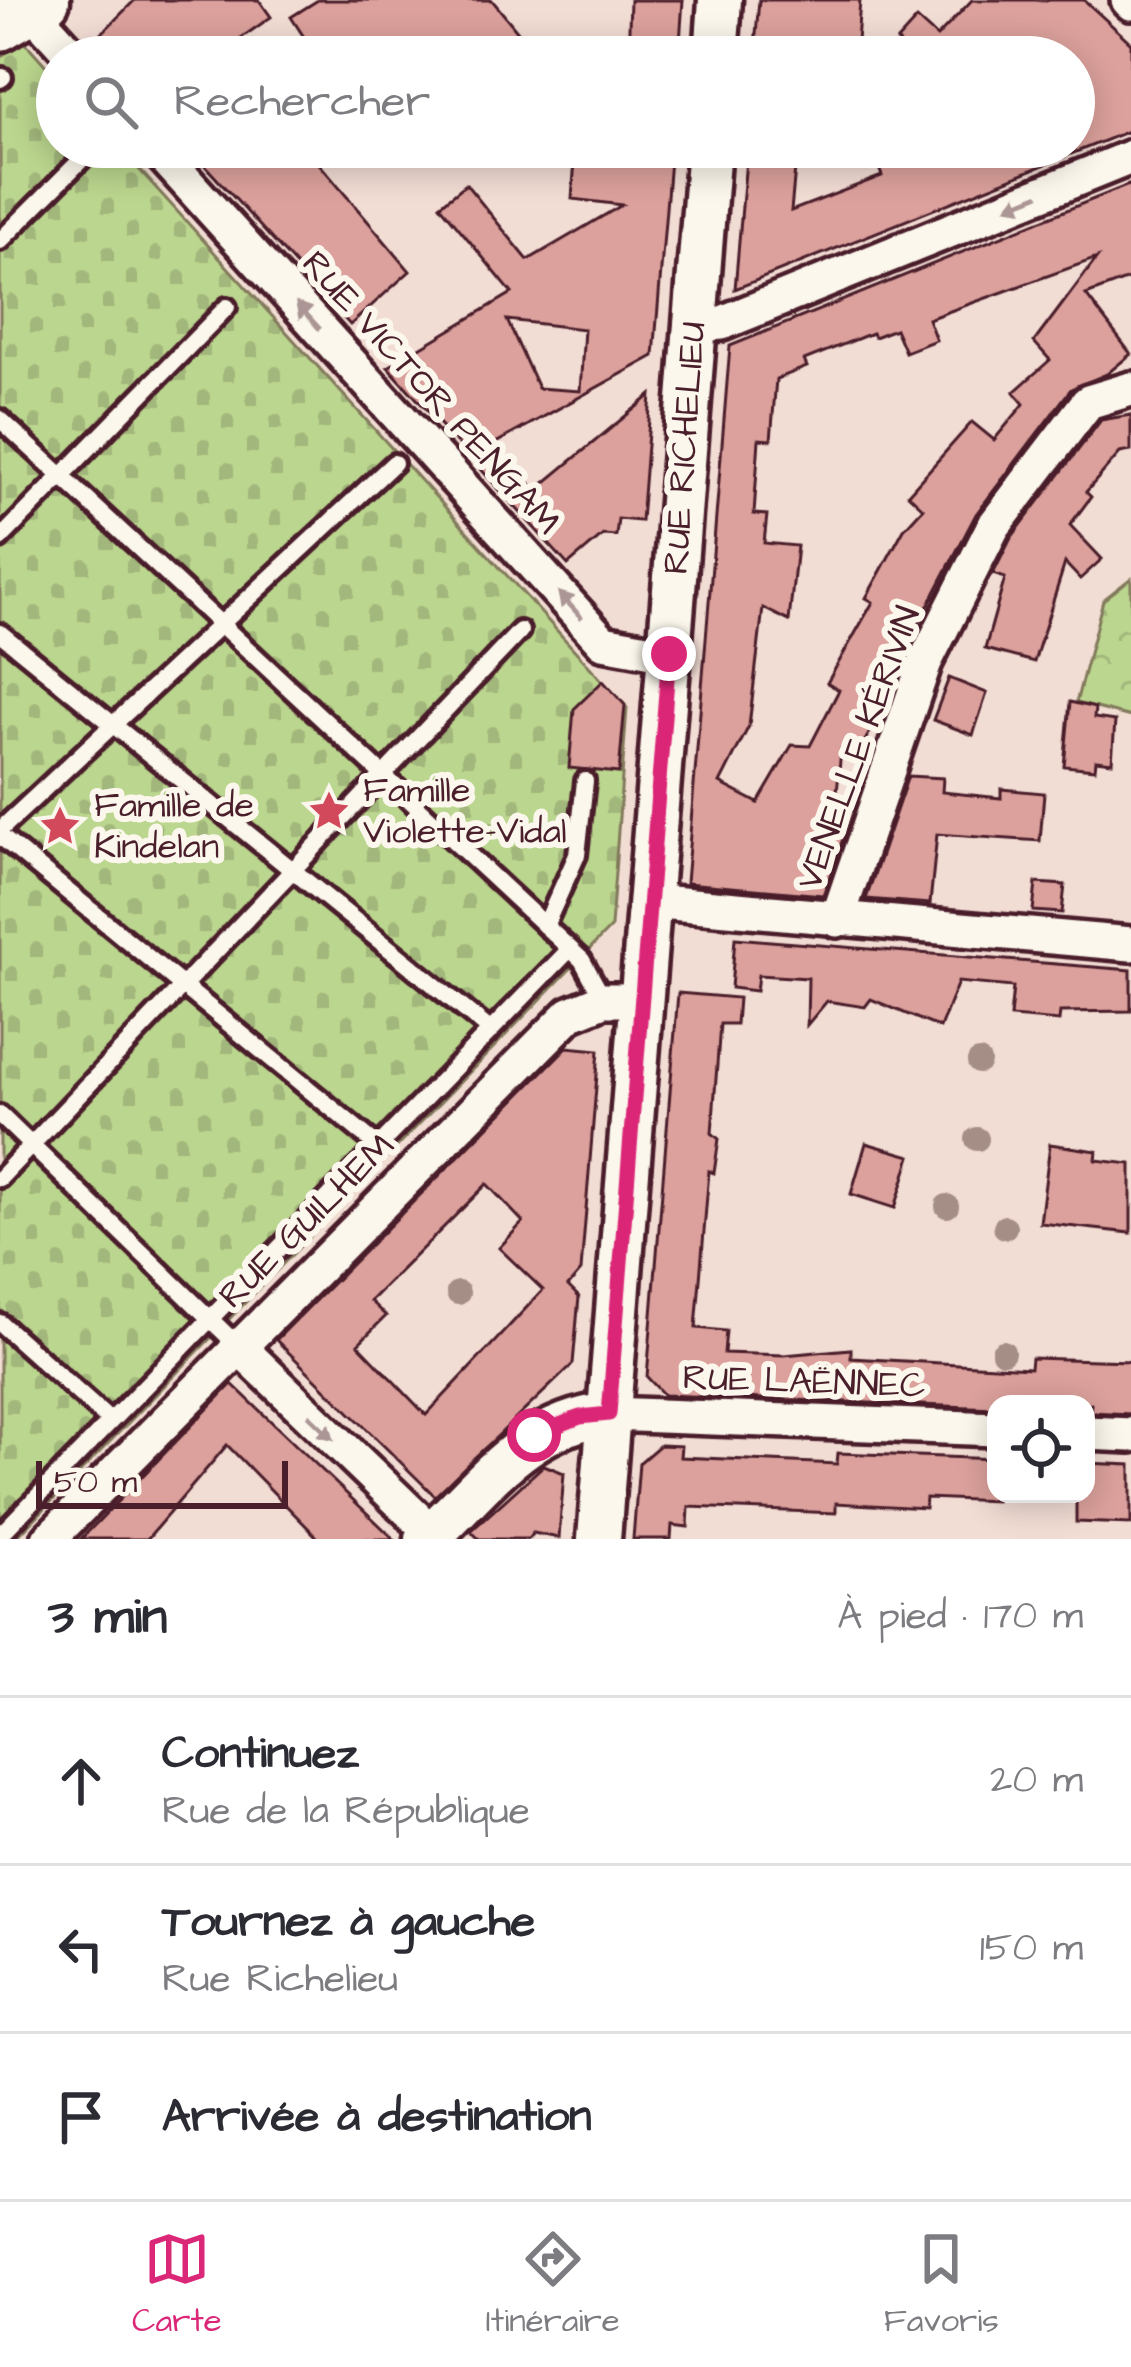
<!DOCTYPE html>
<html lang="fr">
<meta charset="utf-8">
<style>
:root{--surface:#fff;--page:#f7f7f7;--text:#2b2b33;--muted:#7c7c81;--line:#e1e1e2;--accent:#db2777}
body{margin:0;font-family:"Architects Daughter",sans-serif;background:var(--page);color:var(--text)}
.controls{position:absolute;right:36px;bottom:36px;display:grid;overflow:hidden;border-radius:24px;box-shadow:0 6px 30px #0003}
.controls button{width:108px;height:108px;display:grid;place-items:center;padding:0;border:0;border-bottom:3px solid var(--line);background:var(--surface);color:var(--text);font:60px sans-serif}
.scale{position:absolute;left:36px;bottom:30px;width:252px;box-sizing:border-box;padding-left:12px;border:6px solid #4a1f2b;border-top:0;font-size:33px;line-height:42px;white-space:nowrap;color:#4a1f2b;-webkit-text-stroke:9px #fbf7ec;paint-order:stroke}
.stop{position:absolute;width:36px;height:36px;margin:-27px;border:9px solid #db2777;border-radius:50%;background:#fff}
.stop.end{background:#db2777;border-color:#fff;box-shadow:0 3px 12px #0008}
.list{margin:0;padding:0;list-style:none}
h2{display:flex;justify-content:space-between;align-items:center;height:156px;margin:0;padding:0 48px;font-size:51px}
h2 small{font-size:39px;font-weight:400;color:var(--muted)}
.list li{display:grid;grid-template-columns:78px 1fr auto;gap:36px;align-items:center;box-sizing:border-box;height:168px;padding:0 48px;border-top:3px solid var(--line)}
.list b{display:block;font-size:45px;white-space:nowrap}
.list p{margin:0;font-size:39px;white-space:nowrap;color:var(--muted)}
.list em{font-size:39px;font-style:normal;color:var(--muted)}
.icon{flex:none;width:66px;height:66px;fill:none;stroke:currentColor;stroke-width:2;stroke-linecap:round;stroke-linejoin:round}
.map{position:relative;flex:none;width:1131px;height:1539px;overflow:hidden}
.search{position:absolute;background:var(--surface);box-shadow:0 6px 30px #0003;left:36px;right:36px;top:36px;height:132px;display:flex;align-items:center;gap:30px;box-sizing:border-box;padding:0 42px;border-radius:66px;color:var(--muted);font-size:45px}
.sheet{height:660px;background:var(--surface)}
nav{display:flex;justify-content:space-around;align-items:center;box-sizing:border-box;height:168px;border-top:3px solid var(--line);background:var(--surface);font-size:33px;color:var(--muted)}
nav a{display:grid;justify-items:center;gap:6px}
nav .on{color:var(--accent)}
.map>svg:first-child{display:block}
.cemetery{fill:url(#cemetery-stones);stroke:#827a5c;stroke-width:3}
.park{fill:url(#park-crowns);stroke:#827a5c;stroke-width:3}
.building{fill:#dca19c;stroke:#4a1f2b;stroke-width:3;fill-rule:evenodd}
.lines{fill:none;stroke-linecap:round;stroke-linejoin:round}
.service-casing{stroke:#4a1f2b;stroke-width:26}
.minor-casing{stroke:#4a1f2b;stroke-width:42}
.tertiary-casing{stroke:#4a1f2b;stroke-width:51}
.secondary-casing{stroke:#4a1f2b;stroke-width:57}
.service{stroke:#fbf7ec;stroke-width:16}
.minor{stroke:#fbf7ec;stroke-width:33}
.tertiary{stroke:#fbf7ec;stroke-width:42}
.secondary{stroke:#fbf7ec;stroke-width:48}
.tree{fill:#a58e85}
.oneway{fill:#ab9695}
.route{stroke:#db2777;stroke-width:15}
.labels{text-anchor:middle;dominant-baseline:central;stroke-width:12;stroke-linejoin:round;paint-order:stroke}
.street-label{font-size:36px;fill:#4a1f2b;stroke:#fbf7ec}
.poi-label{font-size:36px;fill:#4a1f2b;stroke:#fbf7ec;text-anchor:start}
</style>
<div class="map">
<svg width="1131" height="1539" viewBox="0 0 1131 1539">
<defs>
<pattern id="cemetery-stones" width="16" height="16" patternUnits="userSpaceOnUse" patternTransform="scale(3)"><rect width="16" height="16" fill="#bbd68e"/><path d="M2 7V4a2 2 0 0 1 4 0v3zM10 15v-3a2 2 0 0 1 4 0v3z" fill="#a2b77b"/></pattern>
<pattern id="park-crowns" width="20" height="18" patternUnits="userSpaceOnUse" patternTransform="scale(3)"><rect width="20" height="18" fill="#bbd68e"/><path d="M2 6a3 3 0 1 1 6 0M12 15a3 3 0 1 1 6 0" fill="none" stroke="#a2b77b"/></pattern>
</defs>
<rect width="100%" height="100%" fill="#f2ddd4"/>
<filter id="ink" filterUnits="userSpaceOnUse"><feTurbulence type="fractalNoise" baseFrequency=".00833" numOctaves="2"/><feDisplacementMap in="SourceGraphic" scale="24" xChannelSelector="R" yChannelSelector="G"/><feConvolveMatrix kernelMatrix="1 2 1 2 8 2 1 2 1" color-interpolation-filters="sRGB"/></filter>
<g filter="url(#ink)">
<path class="cemetery" d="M24,41L57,78V147H119L627,708L611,927L15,1539H0V57Z"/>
<path class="park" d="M1131,578V717L1076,703L1103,600Z"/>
<g class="building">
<path d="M135,0H259L271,17L214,57H106L93,42Z"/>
<path d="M318,0H492L523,38L506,46L511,57H317L291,17Z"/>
<path d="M630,0H683L679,57H628Z"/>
<path d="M759,0H860L856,56L801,53V57H754Z"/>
<path d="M972,0H1084L1131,43V130L735,289L747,147H797L791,211L882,176L879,168L896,147H1074V57H914L897,41L917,19L937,37Z"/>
<path d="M188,147H305L410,271L350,325Z"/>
<path d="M576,147H671L654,356L494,444L536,490L651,395L641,521L618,519L616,536L603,535L568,565L388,367L512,293L440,205L466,184L528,260L622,205L572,199ZM507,320L584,329L580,391L538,388Z"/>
<path d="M1131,184V278L1086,295L1131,354L1107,374L1071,389L976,514L874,709L881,713L855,758L841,750L833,835L844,836L823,895L686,883L730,346ZM1097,258L1034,342L1050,360L1014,392L1024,404L994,440L972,422L908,494L923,508L904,529L866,598L873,602L827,683L839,690L810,746L792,745L758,803L720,783L749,726L763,608L789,621L797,546L764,543L767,515L754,514L759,439L771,440L776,379L807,367L804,360L872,333L874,337L895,329L905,352L936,340L928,319Z"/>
<path d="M1131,415V451L1120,453L1086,492L1091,497L1070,525L1102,559L1080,579L1065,563L1034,662L985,649L1005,578L993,574L1011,538L1101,420Z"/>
<path d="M949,678L987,693L973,735L933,720Z"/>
<path d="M603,681L625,705L619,773L569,768L574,709Z"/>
<path d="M1070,702L1095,708L1094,718L1115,721L1112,762L1096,760L1095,769L1064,766Z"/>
<path d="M908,776L943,778L942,792L1001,798V789L1044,793L1040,841L937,834L930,904L866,899Z"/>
<path d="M1036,883L1065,885L1062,913L1033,911Z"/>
<path d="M735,938L1131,970V1011L1060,1012L1059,1021L1010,1017L1013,987L958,982L940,1028L871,999L865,1007L827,1001L807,1025L808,978L758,975L756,991L731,988Z"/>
<path d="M678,993L738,998L736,1024H720L712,1133L719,1139L714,1173L709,1171L696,1328L726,1331L724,1353L784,1355L851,1349V1358L1030,1368L1031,1358L1131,1361V1414L1090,1412L1091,1404L996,1408L664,1395L647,1377Z"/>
<path d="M567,1047L599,1050L581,1271L568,1286L579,1297L573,1364L435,1496L276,1340ZM487,1184L523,1222L499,1248L543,1290L426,1415L358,1344L386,1316L370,1301Z"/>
<path d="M866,1143L911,1156L895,1208L851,1194Z"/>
<path d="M1050,1144L1097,1151L1096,1160L1131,1164V1233L1040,1223Z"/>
<path d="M232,1384L300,1449L394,1539H319L227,1445L147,1539H81Z"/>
<path d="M660,1445L681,1446L680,1457L837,1464L838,1453L996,1459V1501L926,1498L925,1508L836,1503V1513L689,1507L688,1527L672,1525L671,1539H633L639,1463Z"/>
<path d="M1086,1463L1131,1465V1524L1076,1522V1494H1086Z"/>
<path d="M544,1465L564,1473L559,1538L533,1533L528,1539H479L471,1531Z"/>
</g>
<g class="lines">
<g class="service-casing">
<g id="service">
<path d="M0,79L3,77"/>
<path d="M0,241L82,159"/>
<path d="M0,419L582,960L604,1000"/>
<path d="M0,539L227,307"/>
<path d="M0,633L491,1031"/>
<path d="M0,830L394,463"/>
<path d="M0,836L378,1146"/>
<path d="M545,926L577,855L585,781"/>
<path d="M0,1115L237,1345"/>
<path d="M0,1178L520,631"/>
<path d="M0,1323L110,1421"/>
<path d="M0,1535L570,949"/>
</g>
</g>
<g class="minor-casing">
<g id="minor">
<path d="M1128,0L1131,3"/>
<path d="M30,9L74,57"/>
<path d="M155,147L603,642L669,654"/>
<path d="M695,325L722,323L1131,157"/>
<path d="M648,901L1131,944"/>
<path d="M837,920L925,662L993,527L1088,402L1131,389"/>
<path d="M237,1345L433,1534"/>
<path d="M609,1414L996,1429"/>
<path d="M1086,1433L1131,1435"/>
<path d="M49,1539L570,1014L604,1000H642"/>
</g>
</g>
<g class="tertiary-casing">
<g id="tertiary">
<path d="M716,57L720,0"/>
<path d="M427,1539C486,1484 524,1424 609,1414"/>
<path d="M599,1539L709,147"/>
</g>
</g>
<g class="secondary-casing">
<path id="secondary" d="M0,26L45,0"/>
</g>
<use href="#service" class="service"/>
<use href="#minor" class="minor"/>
<use href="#tertiary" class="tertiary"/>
<use href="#secondary" class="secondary"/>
</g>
<g class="tree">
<circle cx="979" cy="1062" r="12"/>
<circle cx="977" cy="1139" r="12"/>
<circle cx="947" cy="1206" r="12"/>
<circle cx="1005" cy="1227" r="12"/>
<circle cx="458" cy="1293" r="12"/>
<circle cx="1003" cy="1352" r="12"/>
</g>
<defs><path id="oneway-solid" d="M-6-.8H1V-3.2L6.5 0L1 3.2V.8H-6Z" transform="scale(3)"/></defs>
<g class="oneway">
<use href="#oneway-solid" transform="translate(1023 201) rotate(158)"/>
<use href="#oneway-solid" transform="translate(308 316) rotate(-132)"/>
<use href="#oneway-solid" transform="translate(570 605) rotate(-132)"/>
<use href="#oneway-solid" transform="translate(321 1427) rotate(44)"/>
</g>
</g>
<g class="lines" filter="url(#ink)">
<path class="route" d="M534,1435L580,1417L609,1414L669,654"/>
</g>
<defs>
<g id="sight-bare" transform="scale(3.24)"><path d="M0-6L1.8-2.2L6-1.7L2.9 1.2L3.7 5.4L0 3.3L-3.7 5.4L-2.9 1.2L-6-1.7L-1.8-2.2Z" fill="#d1495b" stroke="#fbf7ec" stroke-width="2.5" paint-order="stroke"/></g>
</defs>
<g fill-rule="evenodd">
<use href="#sight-bare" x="329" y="811"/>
<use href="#sight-bare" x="60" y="826"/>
</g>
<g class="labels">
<g class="street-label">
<text transform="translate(431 393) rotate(48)">RUE VICTOR PENGAM</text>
<text transform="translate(685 448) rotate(-86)">RUE RICHELIEU</text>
<text transform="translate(859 748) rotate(-70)">VENELLE KÉRIVIN</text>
<text transform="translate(307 1221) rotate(-45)">RUE GUILHEM</text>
<text transform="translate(804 1382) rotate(2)">RUE LAËNNEC</text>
</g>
<g class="poi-label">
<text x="363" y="790">Famille<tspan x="363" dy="41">Violette-Vidal</tspan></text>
<text x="94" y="805">Famille de<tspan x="94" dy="41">Kindelan</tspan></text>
</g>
</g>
</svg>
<div class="controls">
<button><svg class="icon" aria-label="locate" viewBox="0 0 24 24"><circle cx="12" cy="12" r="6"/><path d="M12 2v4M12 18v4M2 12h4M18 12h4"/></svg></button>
</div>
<div class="scale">50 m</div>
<div class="stop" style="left:534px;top:1435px"></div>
<div class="stop end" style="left:669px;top:654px"></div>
<div class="search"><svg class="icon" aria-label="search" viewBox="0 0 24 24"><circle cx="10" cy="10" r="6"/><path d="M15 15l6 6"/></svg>Rechercher</div>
</div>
<section class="sheet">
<h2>3 min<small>À pied · 170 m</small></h2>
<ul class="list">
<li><svg class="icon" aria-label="ahead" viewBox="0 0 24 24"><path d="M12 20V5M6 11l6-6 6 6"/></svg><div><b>Continuez</b><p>Rue de la République</p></div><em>20 m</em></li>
<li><svg class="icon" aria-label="left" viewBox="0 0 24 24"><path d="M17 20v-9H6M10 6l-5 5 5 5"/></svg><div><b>Tournez à gauche</b><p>Rue Richelieu</p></div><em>150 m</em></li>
<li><svg class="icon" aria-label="arrive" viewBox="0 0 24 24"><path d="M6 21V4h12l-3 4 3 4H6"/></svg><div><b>Arrivée à destination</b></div></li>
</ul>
</section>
<nav>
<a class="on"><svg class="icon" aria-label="map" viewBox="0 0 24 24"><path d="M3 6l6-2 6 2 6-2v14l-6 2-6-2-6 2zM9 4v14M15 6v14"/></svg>Carte</a>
<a><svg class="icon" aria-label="directions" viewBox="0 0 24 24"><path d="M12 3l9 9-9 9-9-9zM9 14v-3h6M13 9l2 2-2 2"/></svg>Itinéraire</a>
<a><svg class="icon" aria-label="saved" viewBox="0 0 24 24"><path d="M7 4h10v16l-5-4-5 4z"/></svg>Favoris</a>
</nav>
